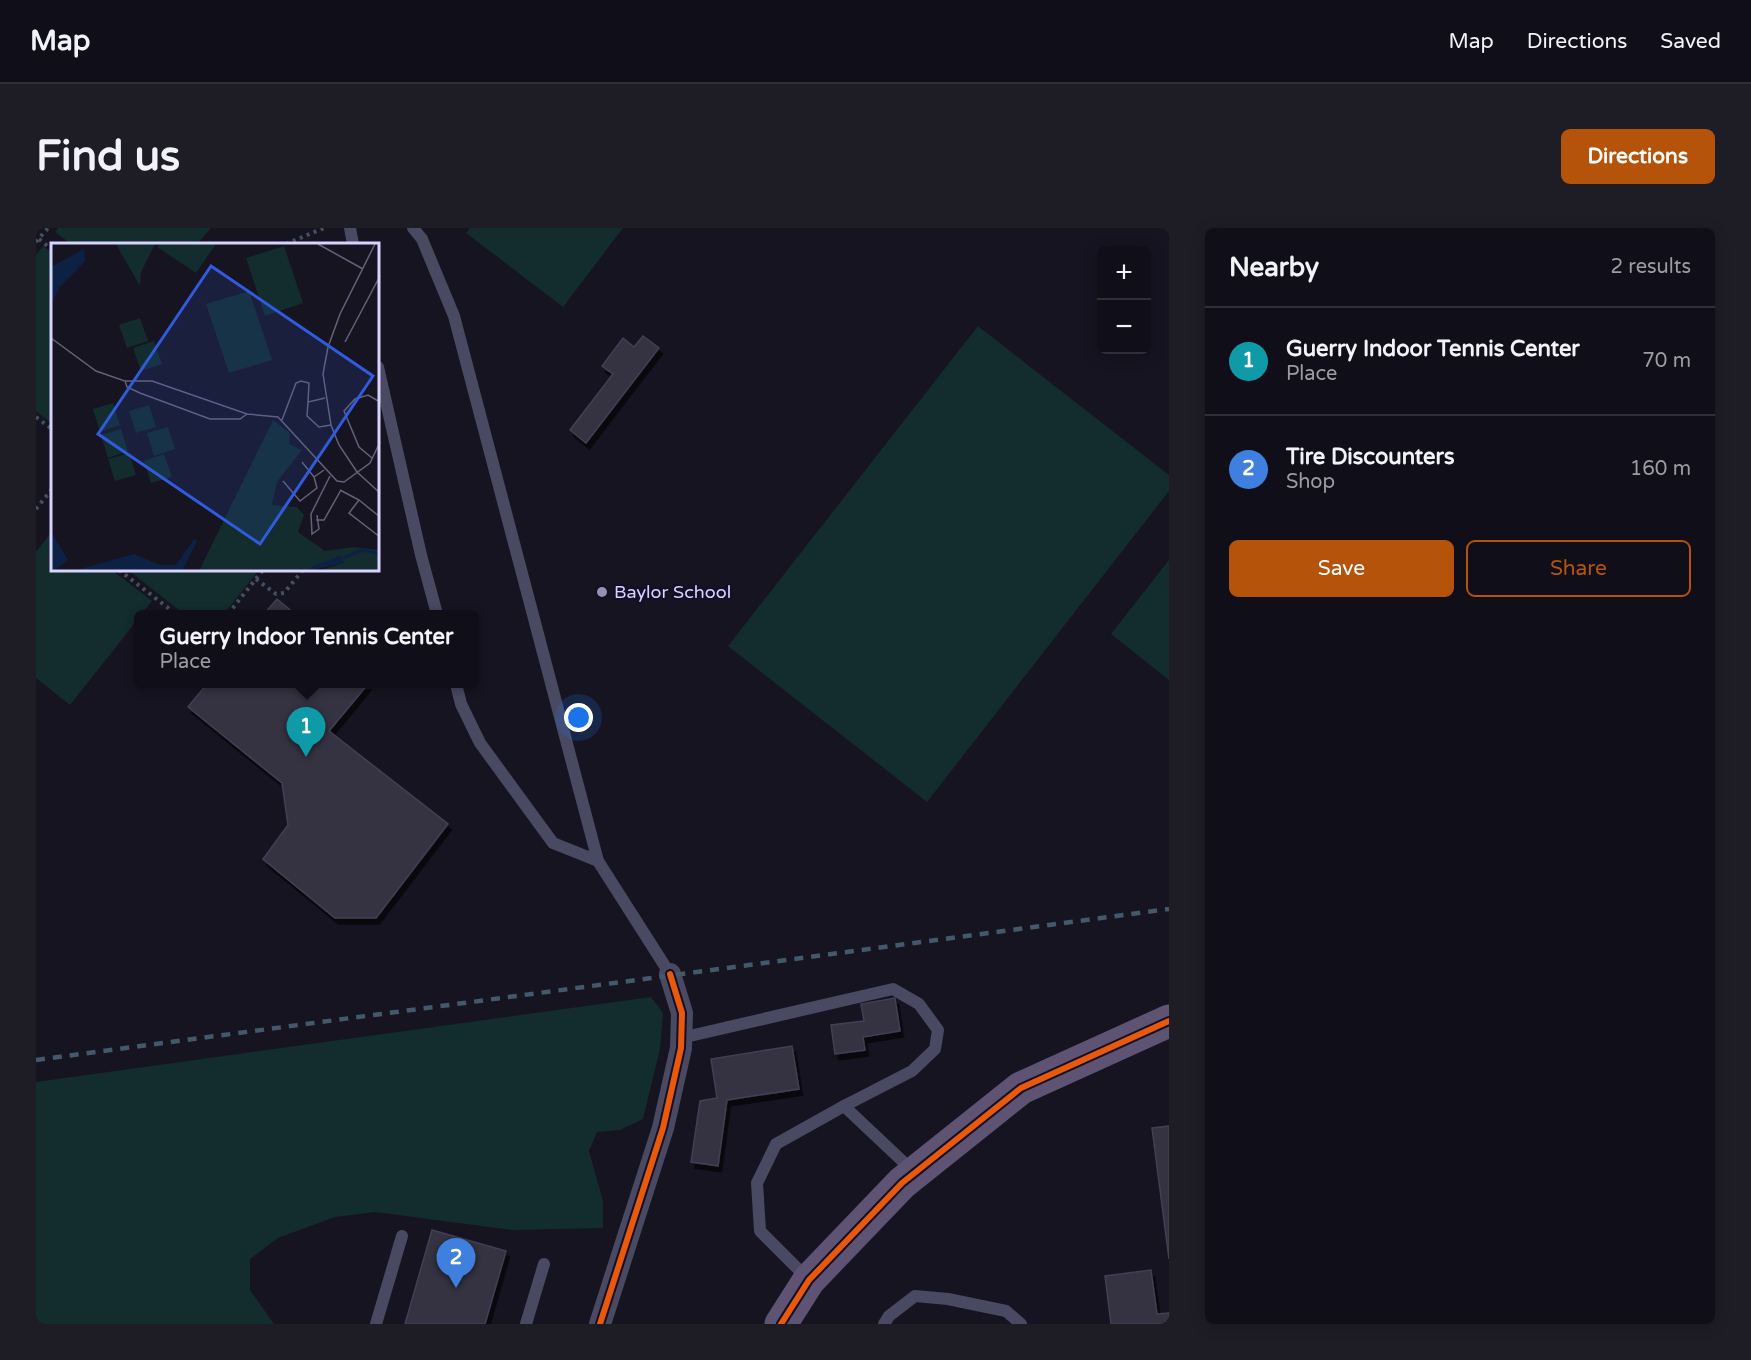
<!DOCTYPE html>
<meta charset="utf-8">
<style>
:root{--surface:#100f19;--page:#1e1d26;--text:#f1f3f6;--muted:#9c9ca2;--line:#302f38;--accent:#b45309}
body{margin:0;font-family:"Varela Round",sans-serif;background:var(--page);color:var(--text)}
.controls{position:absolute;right:18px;top:18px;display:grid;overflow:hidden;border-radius:9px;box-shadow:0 3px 15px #0003}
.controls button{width:54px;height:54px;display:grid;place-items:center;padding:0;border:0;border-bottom:2px solid var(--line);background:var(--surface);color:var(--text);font:30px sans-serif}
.you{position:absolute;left:543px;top:490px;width:21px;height:21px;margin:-15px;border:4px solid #fff;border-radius:50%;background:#1a73e8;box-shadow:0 0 0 9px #1a73e833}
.badge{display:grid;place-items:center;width:39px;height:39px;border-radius:50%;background:var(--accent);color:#fff;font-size:20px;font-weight:700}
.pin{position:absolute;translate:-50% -50px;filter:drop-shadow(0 2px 3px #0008)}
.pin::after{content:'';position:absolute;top:32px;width:21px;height:18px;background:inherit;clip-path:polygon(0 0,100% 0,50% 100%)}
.popup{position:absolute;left:98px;top:382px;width:345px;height:78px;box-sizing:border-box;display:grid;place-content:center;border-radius:9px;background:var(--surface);filter:drop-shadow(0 2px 4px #0005);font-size:20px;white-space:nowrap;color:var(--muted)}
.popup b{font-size:22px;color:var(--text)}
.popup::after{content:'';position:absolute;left:50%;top:100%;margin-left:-12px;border:12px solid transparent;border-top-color:var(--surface)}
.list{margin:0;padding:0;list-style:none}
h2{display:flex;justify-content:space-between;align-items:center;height:78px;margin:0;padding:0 24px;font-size:26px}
h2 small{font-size:20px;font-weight:400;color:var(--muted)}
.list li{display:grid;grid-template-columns:39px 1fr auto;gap:18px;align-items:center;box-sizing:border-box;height:108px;padding:0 24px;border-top:2px solid var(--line)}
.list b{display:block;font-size:22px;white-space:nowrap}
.list p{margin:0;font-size:20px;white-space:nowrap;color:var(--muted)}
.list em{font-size:20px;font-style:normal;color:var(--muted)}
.actions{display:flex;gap:12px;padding:18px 24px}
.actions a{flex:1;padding:14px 0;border:2px solid var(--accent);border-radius:9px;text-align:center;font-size:21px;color:var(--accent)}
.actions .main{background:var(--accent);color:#fff}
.map{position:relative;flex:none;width:1133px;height:1096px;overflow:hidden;border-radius:9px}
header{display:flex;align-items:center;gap:36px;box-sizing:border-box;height:84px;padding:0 30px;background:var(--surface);border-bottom:2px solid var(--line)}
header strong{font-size:28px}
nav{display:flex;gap:33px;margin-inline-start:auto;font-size:21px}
.intro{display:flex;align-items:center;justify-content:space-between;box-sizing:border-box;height:144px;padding:0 36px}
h1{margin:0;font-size:42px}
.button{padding:15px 27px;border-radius:9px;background:var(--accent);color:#fff;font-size:21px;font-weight:700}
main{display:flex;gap:36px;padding:0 36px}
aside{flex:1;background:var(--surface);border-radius:9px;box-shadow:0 3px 15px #0003}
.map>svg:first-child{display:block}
.green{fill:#132c2d}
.building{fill:#343243;stroke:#433f54;stroke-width:1.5;filter:url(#shadow)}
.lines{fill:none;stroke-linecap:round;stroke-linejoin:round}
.path{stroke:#44505f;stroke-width:4;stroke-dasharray:3 4.5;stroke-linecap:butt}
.service{stroke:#4a4962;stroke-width:12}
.minor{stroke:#4a4962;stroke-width:22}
.primary{stroke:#5e5373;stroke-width:33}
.rail{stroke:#43596b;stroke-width:4.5;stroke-dasharray:9 8;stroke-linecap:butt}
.cycleway-casing{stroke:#130f26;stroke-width:10}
.cycleway{stroke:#e8590c;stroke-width:6}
.poi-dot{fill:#9591b1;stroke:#130f26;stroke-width:2}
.labels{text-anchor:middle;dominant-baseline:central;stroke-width:4.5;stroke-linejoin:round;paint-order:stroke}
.poi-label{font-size:18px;fill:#d9d4ff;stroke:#130f26;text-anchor:start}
.inset-river{fill:none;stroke:#0d2144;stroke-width:3}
.inset-road{fill:none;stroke:#64617a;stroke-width:1.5}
.view{fill:#305bdc;fill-opacity:0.15;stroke:#305bdc;stroke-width:3}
.inset-edge{fill:none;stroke:#d9d4ff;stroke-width:3}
</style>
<header>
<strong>Map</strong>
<nav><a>Map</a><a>Directions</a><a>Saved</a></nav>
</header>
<div class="intro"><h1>Find us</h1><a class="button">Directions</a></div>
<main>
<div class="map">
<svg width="1133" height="1096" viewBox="0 0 1133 1096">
<defs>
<filter id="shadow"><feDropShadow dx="3.5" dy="6" stdDeviation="0" flood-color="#0009"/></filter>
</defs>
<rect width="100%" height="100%" fill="#161421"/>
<g class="green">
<path d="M22,0H175L161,16H35L19,4Z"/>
<path d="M434,0H587L527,79L430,5Z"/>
<path d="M7,18L16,25V196L0,183V27Z"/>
<path d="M942,98L1133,247V263L891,574L692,418Z"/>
<path d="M16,303V342H76L116,373L105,386H102V391L34,477L0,450V324Z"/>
<path d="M1133,332V452L1075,406Z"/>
<path d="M92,342H223L188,386H148Z"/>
<path d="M615,769L627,785L624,821L607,891L584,902L561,904L553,923L567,973V1000L476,1002L339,984L299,989L242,1010L214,1031V1062L238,1096H0V854Z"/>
</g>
<g class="building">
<path d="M607,108L623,120L550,215L534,202L577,146L566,138L587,110L598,119Z"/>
<path d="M241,371L259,386H228Z"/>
<path d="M171,456H332L293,503L412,596L340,690H299L227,631L252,597L246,555L152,479Z"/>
<path d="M859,770L864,803L827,809L829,822L799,826L795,797L828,793L825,776Z"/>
<path d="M756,818L763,861L691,872L682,938L655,934L664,873L681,870L675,831Z"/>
<path d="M1133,898V1031L1116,900Z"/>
<path d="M396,1002L470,1023L449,1096H369Z"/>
<path d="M1115,1042L1121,1086L1133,1085V1096H1075L1069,1048Z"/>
</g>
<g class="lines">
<g class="path">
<path d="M3,11L16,22"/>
<path d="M0,14L12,0"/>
<path d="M250,16L288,0"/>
<path d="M0,189L16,201"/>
<path d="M0,281L16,261"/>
<path d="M83,342L140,386"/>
<path d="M220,351L240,366L248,365L267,342"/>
<path d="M192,386L227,342"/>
</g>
<g class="service">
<path d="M314,0L317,16"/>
<path d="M377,0L386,11L418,88L562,633L634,746"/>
<path d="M342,139L385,327L401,386"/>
<path d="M420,456L425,476L444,515L517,615L562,633"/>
<path d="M645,810L857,761L883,776L902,802L899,821L876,843L808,878"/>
<path d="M773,1052L724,1003L721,955L740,916L808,878L878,944"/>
<path d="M340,1096L366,1008"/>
<path d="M490,1096L508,1036"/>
<path d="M848,1096L853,1088L879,1068L912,1071L970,1083L985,1096"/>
</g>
<path class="minor" d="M564,1096L627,900L645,820L646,785L634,746"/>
<path class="primary" d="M745,1096L773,1052L866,955L985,860L1133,793"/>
<path class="rail" d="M0,832L1133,681"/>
<g class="cycleway-casing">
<g id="cycleway">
<path d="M564,1096L627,900L645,820L646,785L634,746"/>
<path d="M745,1096L773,1052L866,955L985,860L1133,793"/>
</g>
</g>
<use href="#cycleway" class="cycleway"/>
</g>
<circle class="poi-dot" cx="566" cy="364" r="6"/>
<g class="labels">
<g class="poi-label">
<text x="578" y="364">Baylor School</text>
</g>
</g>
<g transform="translate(15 15)">
<rect width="328" height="328" fill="#161421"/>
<path d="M65,1H104L90,29L89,43ZM109,1H165L145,30L106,4ZM233,3L252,60L214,73L195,15ZM198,48L221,117L178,130L155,61ZM89,75L97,98L76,105L68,82ZM103,98L111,121L90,128L82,105ZM62,160L69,182L49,189L42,166ZM98,162L105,184L85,190L78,168ZM222,177L239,190L238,201L251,207L226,239L221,262L246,264L253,272L247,289L274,308L302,304L328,307V328H267L292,320L289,313L256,328H148ZM117,184L124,206L103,213L96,190ZM70,186L77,208L57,215L50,192ZM78,210L85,232L64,238L57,216ZM113,211L121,234L100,240L93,218Z" fill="#132c2d"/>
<path d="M33,6L34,18L9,44L0,61V24ZM0,289L17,317L3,328H0ZM143,296L146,298L131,328H22L83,311L109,322H125ZM289,313L293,320L256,328L262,323Z" fill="#0d2144"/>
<path class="inset-river" d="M292,315L311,307L329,311"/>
<path class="inset-road" d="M267,1L312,26M324,1L289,71L277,104L272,131L280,182L288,202L306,229L329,250M0,95L45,128L74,138L76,144L89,150L159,176H189L196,171M294,99L329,33M74,138H101L196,171L227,174L286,238L293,239L319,220L329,199M274,155L257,159L256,173L268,184L280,182M231,177L245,140L250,138L258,140L257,159M321,215L308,204L293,168L304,156L317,152L329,159M251,219L263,234M232,238L249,258L266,245L263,234L273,227M289,247L308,257L298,270L329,294M308,257L329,274M266,272L268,286L261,291L260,271L279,233M265,277H273L290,247"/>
<path class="view" d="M160,23L322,133L209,301L47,191Z"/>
<rect width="328" height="328" class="inset-edge"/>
</g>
</svg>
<div class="controls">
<button>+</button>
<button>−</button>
</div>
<div class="you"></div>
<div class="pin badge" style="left:270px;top:529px;background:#0f9aa8">1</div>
<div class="popup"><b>Guerry Indoor Tennis Center</b>Place</div>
<div class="pin badge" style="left:420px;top:1060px;background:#3f7fe0">2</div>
</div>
<aside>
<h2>Nearby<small>2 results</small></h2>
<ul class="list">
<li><span class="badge" style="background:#0f9aa8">1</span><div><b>Guerry Indoor Tennis Center</b><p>Place</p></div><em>70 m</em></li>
<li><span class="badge" style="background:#3f7fe0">2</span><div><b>Tire Discounters</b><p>Shop</p></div><em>160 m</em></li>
</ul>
<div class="actions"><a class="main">Save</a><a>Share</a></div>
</aside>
</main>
